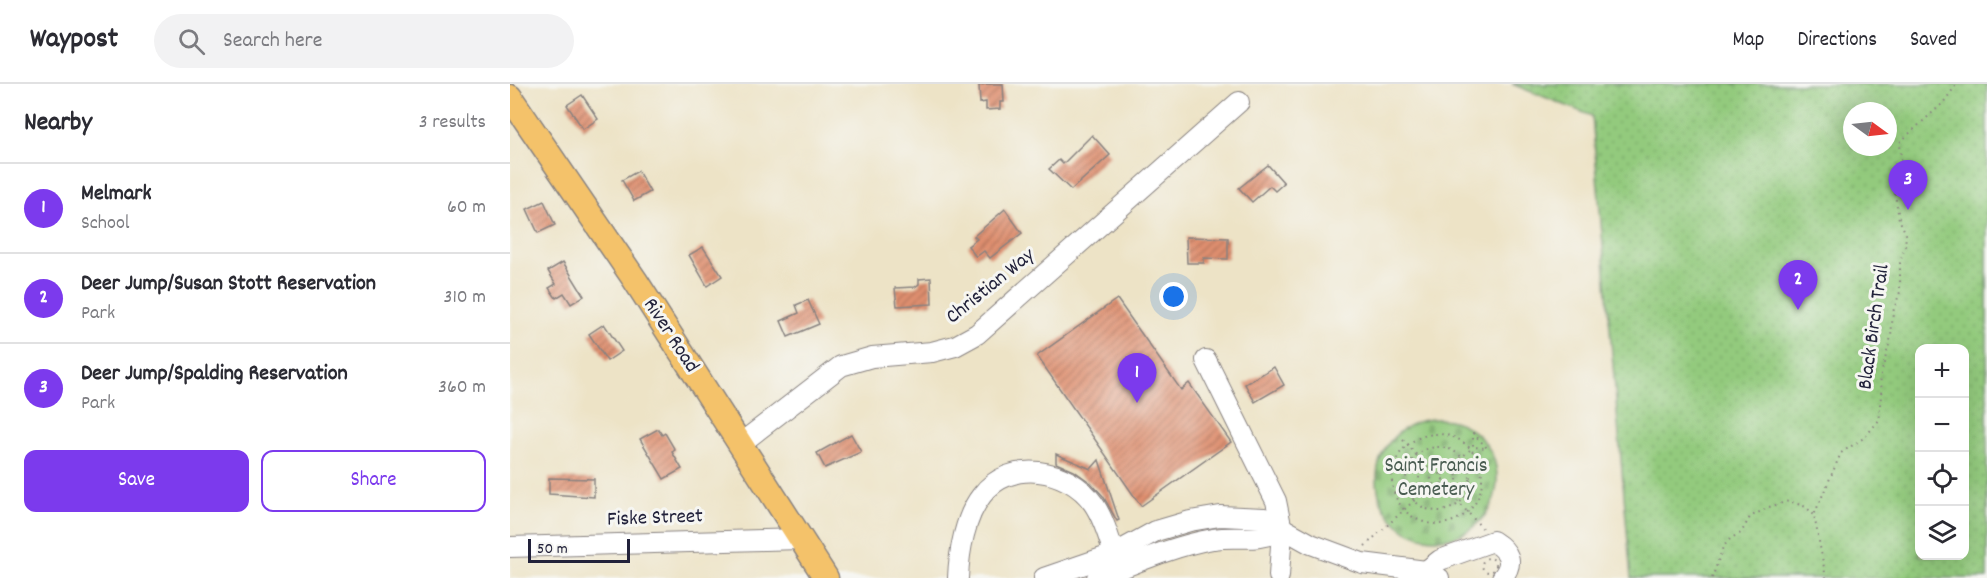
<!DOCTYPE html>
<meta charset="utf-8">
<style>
:root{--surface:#fff;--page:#f2f2f3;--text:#2b2b33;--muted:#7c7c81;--line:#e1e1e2;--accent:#7c3aed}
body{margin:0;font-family:Dekko,sans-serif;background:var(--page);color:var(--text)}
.controls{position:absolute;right:18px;bottom:18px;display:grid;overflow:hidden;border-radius:12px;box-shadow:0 6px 24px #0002}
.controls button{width:54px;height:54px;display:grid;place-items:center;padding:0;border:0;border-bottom:2px solid var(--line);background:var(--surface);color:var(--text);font:30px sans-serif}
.compass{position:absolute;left:1333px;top:18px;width:54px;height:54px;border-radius:50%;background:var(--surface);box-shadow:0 6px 24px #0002;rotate:105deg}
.scale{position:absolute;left:18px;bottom:15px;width:102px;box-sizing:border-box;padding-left:6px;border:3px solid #22223b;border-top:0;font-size:16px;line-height:21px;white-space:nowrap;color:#22223b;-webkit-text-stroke:4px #f6f6f2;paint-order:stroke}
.you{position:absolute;left:664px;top:213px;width:21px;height:21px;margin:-15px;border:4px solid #fff;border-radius:50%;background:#1a73e8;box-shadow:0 0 0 9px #1a73e833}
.badge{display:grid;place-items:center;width:39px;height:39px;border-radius:50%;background:var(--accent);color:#fff;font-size:20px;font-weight:700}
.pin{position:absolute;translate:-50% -50px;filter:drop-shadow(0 2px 3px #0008)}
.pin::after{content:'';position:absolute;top:32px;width:21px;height:18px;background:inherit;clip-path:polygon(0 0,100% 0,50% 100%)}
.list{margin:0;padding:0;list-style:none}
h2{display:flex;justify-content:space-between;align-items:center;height:78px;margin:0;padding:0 24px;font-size:26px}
h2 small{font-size:20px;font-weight:400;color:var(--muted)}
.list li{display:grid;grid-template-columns:39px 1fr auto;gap:18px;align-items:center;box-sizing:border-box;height:90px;padding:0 24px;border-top:2px solid var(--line)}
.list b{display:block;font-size:22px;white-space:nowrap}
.list p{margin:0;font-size:20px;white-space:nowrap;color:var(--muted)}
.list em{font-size:20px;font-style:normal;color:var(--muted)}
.actions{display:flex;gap:12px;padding:18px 24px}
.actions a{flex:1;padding:14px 0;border:2px solid var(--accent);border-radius:12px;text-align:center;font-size:21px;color:var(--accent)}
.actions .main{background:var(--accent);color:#fff}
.icon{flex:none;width:33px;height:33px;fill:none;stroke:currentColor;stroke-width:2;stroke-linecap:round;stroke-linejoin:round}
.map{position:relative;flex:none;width:1477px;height:494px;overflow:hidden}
header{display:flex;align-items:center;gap:36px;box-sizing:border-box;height:84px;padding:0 30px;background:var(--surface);border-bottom:2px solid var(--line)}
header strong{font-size:28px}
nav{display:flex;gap:33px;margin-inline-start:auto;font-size:21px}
.search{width:420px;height:54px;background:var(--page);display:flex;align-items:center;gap:15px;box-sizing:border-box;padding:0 21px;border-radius:33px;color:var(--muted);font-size:22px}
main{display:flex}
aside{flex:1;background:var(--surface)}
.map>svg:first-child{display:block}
.grass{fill:url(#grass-dots);stroke:#5a765c;stroke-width:1.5;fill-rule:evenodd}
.cemetery{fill:url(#cemetery-stones);stroke:#5a765c;stroke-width:1.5}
.building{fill:url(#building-hatch)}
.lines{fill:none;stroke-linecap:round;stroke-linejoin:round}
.minor-casing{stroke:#888280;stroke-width:22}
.major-casing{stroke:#888280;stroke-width:27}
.path{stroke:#888280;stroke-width:2;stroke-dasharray:1.5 4.5;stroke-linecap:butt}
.minor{stroke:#fff;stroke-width:20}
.major{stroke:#f4c26a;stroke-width:24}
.labels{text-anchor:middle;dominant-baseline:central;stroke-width:6;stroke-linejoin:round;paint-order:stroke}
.street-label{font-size:21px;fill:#22223b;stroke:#f6f6f2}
.park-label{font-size:21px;fill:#4a5d52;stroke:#f6f6f2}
</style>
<header>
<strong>Waypost</strong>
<div class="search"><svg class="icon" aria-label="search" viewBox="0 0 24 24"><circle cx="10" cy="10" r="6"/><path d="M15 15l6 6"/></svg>Search here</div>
<nav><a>Map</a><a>Directions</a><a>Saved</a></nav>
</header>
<main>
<aside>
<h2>Nearby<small>3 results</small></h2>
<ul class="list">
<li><span class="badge">1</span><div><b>Melmark</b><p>School</p></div><em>60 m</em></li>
<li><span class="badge">2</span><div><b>Deer Jump/Susan Stott Reservation</b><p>Park</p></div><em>310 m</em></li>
<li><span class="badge">3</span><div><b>Deer Jump/Spalding Reservation</b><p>Park</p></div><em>360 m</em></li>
</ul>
<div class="actions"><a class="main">Save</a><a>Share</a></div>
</aside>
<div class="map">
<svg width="1477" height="494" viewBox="0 0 1477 494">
<defs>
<pattern id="grass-dots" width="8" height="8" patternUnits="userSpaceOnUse" patternTransform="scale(1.5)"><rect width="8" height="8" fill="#93ca7d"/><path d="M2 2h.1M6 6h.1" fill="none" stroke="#7ead6d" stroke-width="1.8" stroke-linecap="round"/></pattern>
<pattern id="cemetery-stones" width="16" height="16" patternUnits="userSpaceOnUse" patternTransform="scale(1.5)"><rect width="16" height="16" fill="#93ca7d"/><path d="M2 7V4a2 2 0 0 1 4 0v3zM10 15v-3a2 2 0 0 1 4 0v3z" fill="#7ead6d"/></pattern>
<pattern id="building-hatch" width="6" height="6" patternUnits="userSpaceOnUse" patternTransform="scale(1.5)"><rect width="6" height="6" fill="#de8e6e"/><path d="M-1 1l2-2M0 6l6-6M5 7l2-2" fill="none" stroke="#b4745c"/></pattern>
</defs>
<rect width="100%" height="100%" fill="#f6f6f2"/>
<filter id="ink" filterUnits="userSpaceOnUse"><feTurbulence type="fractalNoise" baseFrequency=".0167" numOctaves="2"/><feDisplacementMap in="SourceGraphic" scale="12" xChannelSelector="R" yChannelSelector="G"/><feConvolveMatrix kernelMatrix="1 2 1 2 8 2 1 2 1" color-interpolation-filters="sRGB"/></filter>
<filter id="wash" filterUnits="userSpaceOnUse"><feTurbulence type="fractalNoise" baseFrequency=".008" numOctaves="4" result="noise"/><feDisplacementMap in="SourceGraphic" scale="24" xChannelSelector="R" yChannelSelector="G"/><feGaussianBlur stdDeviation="1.35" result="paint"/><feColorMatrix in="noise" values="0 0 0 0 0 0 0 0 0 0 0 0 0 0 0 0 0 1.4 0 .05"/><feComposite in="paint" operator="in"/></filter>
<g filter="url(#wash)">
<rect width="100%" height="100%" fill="#ede3c6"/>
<path class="grass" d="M1002,0H1477V494H1121L1082,32ZM1342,27H1378V63H1342ZM1410,264H1454V472H1410Z"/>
<circle class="cemetery" cx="927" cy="395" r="60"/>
<g id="blocks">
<g class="building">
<path d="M477,0H493L494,18H490V25L476,26V18L470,19L469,1Z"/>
<path d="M72,11L88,35L73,45L57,21Z"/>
<path d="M582,51L600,71L561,106L539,85L549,76L553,80Z"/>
<path d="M758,81L774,99L765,107L760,102L742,118L729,104Z"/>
<path d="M128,87L140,108L124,117L112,96Z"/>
<path d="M34,117L45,141L28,149L17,125Z"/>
<path d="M495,125L512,149L480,174L474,167L466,173L458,162L467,155L464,152Z"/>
<path d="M676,153L718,154V175L694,174V179H677Z"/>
<path d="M193,163L212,192L197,202L179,171Z"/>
<path d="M53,178L74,212L61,220L54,209L46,214L39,204L46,200L38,187Z"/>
<path d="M421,194L422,220L387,222L385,204L405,203L409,200V195Z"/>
<path d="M607,215L671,306L679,299L721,358L631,422L527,272Z"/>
<path d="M298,216L309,240L278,253L271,237L289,229L286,221Z"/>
<path d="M94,240L112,267L97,277L79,250Z"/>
<path d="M764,283L774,301L745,318L735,300Z"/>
<path d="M148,345L152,351L155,349L165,366L162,368L172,385L154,395L130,355Z"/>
<path d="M341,350L351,368L315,384L307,369Z"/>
<path d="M546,370L581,385L589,376L609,436L607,437L593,412L581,399L564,387L546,379Z"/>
<path d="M39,394L84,395V413L39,410Z"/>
</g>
</g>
</g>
<g filter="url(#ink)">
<use href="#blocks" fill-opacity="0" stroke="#888280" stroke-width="1.5"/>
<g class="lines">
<g class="minor-casing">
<g id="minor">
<path d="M696,276L766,417L772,446L769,492"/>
<path d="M230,360L331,282L362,273L422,268L445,262L467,250L729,18"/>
<path d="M0,463L291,455"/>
<path d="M916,487L930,476L983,457C999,467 1005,478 992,494"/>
<path d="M448,494C449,468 455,432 472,411C500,374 558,384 583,419C593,433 599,453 604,470"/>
<path d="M534,494L604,470L646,447L680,437L710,432L754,434L801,460L852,479L916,487L929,494"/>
<path d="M587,494C625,479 663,462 703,455C730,451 745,459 772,446"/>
</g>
</g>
<g class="major-casing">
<path id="major" d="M0,13L125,196L316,494"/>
</g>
<g class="path">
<path d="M963,349L977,364L963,363Z"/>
<circle cx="927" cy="395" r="45"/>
<path d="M893,356L924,390"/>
<circle cx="928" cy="395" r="32"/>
<circle cx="928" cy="395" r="19"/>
<circle cx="927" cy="395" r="6"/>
<path d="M932,391L961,365"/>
<path d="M931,399L972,444"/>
<path d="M855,462L923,399"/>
<circle cx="979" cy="481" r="7"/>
<path d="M1202,494L1213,463L1221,454L1231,449L1240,433L1259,423L1279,417L1296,423L1304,431"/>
<path d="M1316,494L1304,431L1331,369L1355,353L1370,335C1368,320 1374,308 1370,294L1381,253L1383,228L1390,208V179L1395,163L1396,150L1389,135L1385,110L1392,90L1390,58L1433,19L1447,0"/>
</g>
<use href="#minor" class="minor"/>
<use href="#major" class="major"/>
</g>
</g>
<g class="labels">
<g class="street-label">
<text transform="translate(481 203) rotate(-39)">Christian Way</text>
<text transform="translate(1365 243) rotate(-82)">Black Birch Trail</text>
<text transform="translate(160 252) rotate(57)">River Road</text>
<text transform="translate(145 435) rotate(-2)">Fiske Street</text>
</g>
<g class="park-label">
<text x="926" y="383">Saint Francis<tspan x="926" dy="24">Cemetery</tspan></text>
</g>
</g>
</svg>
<div class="controls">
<button>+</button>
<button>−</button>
<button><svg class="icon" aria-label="locate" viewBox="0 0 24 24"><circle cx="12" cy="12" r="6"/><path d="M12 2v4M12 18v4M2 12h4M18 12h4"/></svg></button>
<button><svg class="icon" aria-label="layers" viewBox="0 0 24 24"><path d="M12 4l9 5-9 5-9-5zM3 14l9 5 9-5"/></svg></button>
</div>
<svg class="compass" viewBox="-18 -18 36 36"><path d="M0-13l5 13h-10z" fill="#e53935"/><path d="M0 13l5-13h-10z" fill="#7c7c81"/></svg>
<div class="scale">50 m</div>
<div class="you"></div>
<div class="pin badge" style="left:627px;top:319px">1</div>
<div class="pin badge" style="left:1288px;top:226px">2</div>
<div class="pin badge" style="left:1398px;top:126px">3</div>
</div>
</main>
